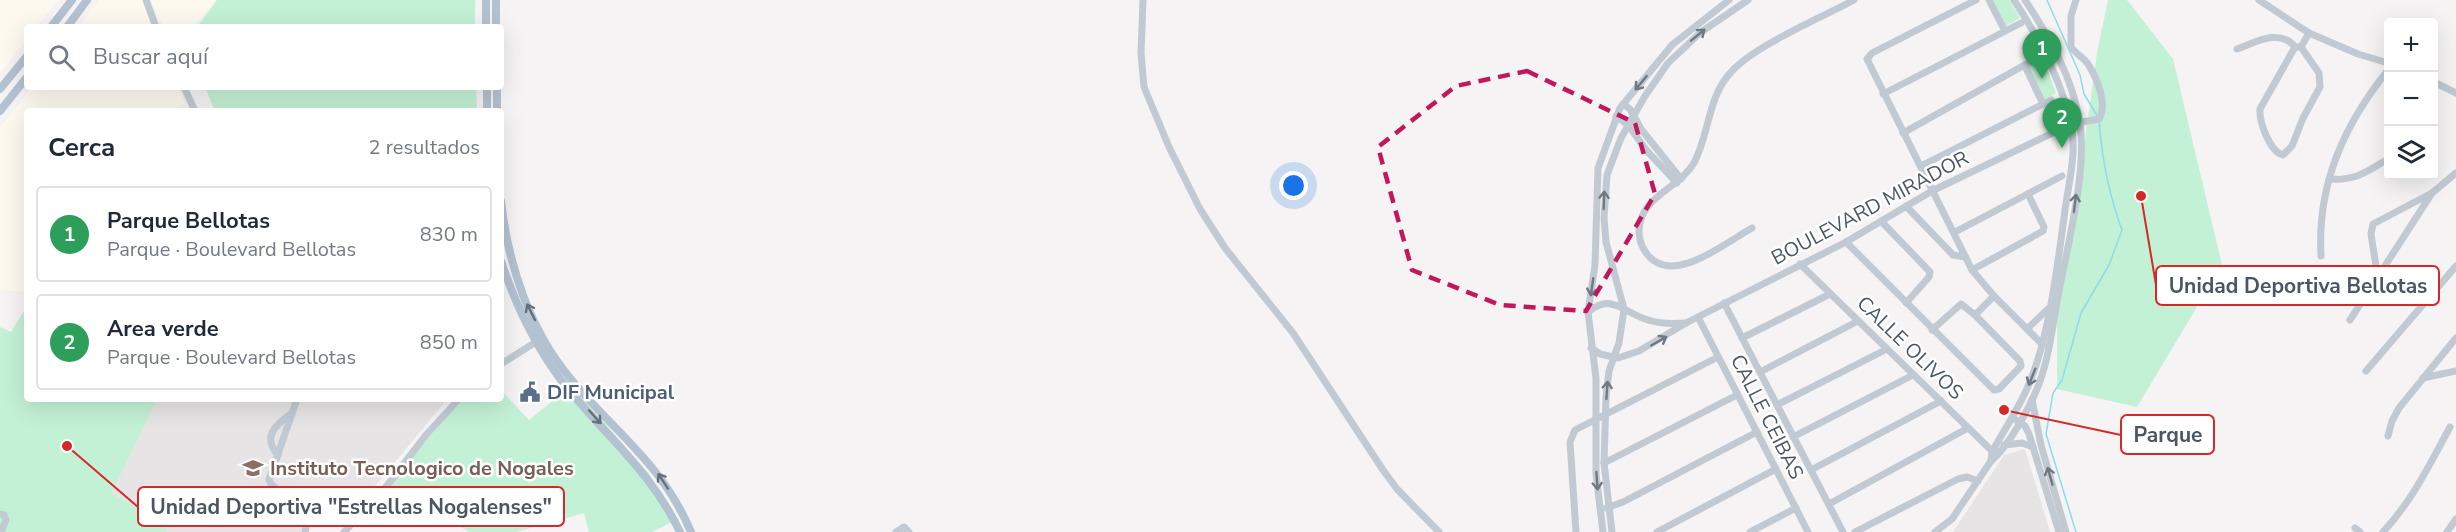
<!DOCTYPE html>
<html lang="es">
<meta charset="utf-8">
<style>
:root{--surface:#fff;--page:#f6f6f7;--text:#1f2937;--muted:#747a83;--line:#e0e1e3;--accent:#db2777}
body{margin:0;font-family:"Nunito Sans",sans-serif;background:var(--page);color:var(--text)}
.controls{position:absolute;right:18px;top:18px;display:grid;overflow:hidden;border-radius:6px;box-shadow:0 6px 24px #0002}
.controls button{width:54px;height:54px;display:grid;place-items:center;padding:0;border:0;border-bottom:2px solid var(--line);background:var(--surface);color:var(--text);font:30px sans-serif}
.you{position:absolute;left:1294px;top:186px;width:21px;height:21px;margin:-15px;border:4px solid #fff;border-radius:50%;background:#1a73e8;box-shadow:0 0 0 9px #1a73e833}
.badge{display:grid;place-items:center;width:39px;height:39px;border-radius:50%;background:var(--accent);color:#fff;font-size:20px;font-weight:700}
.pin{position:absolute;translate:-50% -50px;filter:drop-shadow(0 2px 3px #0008)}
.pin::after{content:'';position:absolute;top:32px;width:21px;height:18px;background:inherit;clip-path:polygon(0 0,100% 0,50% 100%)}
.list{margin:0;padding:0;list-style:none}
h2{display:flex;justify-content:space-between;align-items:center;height:78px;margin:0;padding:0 24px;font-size:26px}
h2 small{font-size:20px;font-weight:400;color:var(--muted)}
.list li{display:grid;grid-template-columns:39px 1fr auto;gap:18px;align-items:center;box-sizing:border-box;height:96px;margin:0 12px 12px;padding:0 12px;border:2px solid var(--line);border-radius:6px}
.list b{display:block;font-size:22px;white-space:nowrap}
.list p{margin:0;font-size:20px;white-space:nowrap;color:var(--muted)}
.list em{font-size:20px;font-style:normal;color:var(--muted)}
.icon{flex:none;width:33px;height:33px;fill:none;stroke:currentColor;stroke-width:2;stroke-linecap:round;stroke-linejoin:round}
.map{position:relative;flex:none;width:2456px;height:532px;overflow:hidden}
.search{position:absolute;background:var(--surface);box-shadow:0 6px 24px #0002;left:24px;top:24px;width:480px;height:66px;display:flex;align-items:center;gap:15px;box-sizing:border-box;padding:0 21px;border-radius:6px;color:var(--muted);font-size:22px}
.panel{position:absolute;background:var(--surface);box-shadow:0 6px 24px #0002;left:24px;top:108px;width:480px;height:294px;border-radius:6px}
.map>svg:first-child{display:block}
.commercial{fill:#fdf9ef}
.education{fill:#e6e4e5}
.green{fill:#c3f1d5}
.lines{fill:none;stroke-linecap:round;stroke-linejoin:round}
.stream{stroke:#90daee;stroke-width:1.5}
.minor{stroke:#c1cad2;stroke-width:7}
.major{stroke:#b3c2d1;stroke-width:8}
.oneway{stroke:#6e7983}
.oneway2{stroke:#64717d}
.marked{fill:none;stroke:#c2185b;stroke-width:4.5;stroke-dasharray:12 8;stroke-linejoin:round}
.labels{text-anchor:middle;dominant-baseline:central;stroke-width:5;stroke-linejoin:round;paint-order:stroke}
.street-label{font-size:20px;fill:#4a5661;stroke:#fff}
.service-label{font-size:20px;font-weight:bold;fill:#4e5e75;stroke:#fff;text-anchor:start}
.education-label{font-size:20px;font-weight:bold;fill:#785e54;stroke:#fff;text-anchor:start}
.leader{fill:none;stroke:#d62828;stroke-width:2}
.callout-dot{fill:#d62828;stroke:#fff;stroke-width:2}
.callout{fill:#fff;stroke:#d62828;stroke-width:2}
.callout-label{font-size:21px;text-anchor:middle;font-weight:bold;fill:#4a5661}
</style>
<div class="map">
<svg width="2456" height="532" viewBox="0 0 2456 532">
<rect width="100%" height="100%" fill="#f5f3f3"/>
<g class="commercial">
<path d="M0,0H58L37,27H27V40L0,74Z"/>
<path d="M99,0H143L154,27H78Z"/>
<path d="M151,0H216L193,27H163Z"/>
<path d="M32,87H178L185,103L167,111H27V292L0,290V127Z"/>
</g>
<g class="education">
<path d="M150,399H440L444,403L352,514L327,495L307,532H168L151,514L111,493Z"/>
<path d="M2025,449L2050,532H1953L2004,455Z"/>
</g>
<g class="green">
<path d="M217,0H475V27H197Z"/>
<path d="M1993,0H2009L2020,18L2006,26Z"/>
<path d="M2108,0H2127L2173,59L2222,265L2137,407L2057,389V316L2075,212L2097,53Z"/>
<path d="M2043,57L2056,93L2044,100L2027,65Z"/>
<path d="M205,87H476L477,111H215Z"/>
<path d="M27,306V399H157L111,493L151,514L168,532H0V327L11,332Z"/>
<path d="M572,385L650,475L676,520L652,532H589L584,513L516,532H469L389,484L462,399H501V390L529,420Z"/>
</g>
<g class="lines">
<g class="stream">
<path d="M2047,0L2080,75L2084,94L2098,117"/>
<path d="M2076,532L2046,434L2053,393L2062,380L2081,313L2109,265L2122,230C2109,195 2102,159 2099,121"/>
</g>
<g class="minor">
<path d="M146,0L156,27"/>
<path d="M1143,0L1141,53L1144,87L1169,147L1200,209L1225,248L1293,333L1383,470L1397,489L1439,532"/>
<path d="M1976,0L1872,53L1867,59L1972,270L1994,296L2043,345"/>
<path d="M1989,0L2005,31"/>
<path d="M2259,0L2309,33L2358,54L2388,63"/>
<path d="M2301,47L2319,73L2320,87L2303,118L2292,146L2283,155C2270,152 2259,122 2260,109L2295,47H2301L2309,33"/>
<path d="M2237,49C2256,42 2280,28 2295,47"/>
<path d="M2025,66L2043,104"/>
<path d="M2434,82L2456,93"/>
<path d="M184,87L195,111"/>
<path d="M1883,94L2021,23"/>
<path d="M1623,104L1630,109L1641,129L1681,179"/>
<path d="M1616,116L1628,125L1647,151L1677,183"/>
<path d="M1903,133L2037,58"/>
<path d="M1921,166L2051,100"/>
<path d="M2329,179C2356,181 2366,172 2388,159"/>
<path d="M1906,206L1953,255L1965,257"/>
<path d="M1881,221L1930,272L1929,277L1906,303"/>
<path d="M1752,228C1725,243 1672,287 1647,254C1639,244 1637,230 1641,219C1649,195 1681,185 1694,163C1710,133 1707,97 1732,71C1756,45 1821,18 1854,0"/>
<path d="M1955,232L2062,176"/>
<path d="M1846,242L1994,390L1999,389L2021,366L2020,361L1975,315L1961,304L1932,330"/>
<path d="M2321,256C2317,184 2344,125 2388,70"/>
<path d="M1800,264L1994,453"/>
<path d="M1972,270L2043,231L2044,227L2028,194"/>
<path d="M2378,279L2371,234L2373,224L2432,193"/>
<path d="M1724,303L1843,532"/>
<path d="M1588,312C1613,292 1623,313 1648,320C1660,324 1673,324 1686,323"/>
<path d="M1975,315L1994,296"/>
<path d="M1698,317L1808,532"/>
<path d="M2350,320L2432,193L2456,173"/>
<path d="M2027,329L2048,309"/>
<path d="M1742,338L1830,294"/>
<path d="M1591,348L1600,354L1618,358L1639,351L1686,323L1846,242L1932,191L2071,124L2099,119C2108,105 2097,78 2088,64C2083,57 2076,54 2071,47V16L2076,0"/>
<path d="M501,364L539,340"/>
<path d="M2366,371L2456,266"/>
<path d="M1760,372L1858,321"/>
<path d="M2423,378L2456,371"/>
<path d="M297,399L269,480L271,484C284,496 312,512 305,532"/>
<path d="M2032,400L2041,445L2066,532"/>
<path d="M1777,405L1887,349"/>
<path d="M2016,420L2025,426L2029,434L2059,532"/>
<path d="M2388,436L2392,421L2399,408L2456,338"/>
<path d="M1793,437L1913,375"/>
<path d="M2004,445L2022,443L2033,447"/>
<path d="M278,455C262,437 275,425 291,414"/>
<path d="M1991,461L1992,452C2005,428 2022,404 2031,379C2050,332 2058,261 2065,210C2069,181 2077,152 2071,124C2061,79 2039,38 2014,0"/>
<path d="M1604,463L1737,395"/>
<path d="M1811,470L1941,401"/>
<path d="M1829,504L1968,428"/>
<path d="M1606,508L1623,502L1757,432"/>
<path d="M0,514L4,515L6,520L1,532"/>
<path d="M2355,528L2360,532"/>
<path d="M344,532L379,496L426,435L459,399"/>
<path d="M896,532L904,527L909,532"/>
<path d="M1576,532L1570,442L1575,430L1718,357"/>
<path d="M1603,532L1596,474V378L1588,312L1595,265L1598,168L1620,108L1672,45L1729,0"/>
<path d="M1612,532L1604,463L1606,397L1609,371L1619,343L1624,309L1606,242L1604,218L1607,175L1621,138L1645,96L1668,63L1701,32L1748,0"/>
<path d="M1657,532L1776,469"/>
<path d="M1750,532L1796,508"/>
<path d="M1855,532L1958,479L1967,477L1978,481"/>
<path d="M1935,532L1952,519L1991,461C2010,445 2030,407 2039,384C2050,354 2053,322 2059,291C2068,244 2087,170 2080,124C2073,78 2050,38 2025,0"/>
<path d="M2383,532C2412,501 2430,464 2450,427"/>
<path d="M2447,532L2456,519"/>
</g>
<g class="major">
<path d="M486,0V27"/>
<path d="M496,0V27"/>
<path d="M51,27L72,0"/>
<path d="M67,27L87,0"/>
<path d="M487,87V111"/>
<path d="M497,87V111"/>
<path d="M0,89L27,56"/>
<path d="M0,111L27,77"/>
<path d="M501,201C508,263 529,329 570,378C615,433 662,463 691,532"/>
<path d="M501,261C515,303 534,344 561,380C602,433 650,469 680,532"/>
</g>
</g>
<defs><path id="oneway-shaft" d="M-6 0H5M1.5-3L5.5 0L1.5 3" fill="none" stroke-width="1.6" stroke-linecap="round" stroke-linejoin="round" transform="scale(1.5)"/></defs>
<g class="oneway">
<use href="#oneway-shaft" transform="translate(1698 35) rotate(-39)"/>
<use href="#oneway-shaft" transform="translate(1641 83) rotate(129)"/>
<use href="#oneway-shaft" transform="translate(1604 200) rotate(-88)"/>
<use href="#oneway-shaft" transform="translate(2075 203) rotate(-83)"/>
<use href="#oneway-shaft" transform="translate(1592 287) rotate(98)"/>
<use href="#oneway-shaft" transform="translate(1659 341) rotate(-30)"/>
<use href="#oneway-shaft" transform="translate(2032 377) rotate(112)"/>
<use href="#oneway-shaft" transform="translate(1607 390) rotate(-86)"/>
<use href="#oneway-shaft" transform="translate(2050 476) rotate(-106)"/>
<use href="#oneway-shaft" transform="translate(1597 481) rotate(86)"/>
</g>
<g class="oneway2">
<use href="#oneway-shaft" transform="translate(531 312) rotate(-116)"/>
<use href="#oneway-shaft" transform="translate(595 417) rotate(48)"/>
<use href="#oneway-shaft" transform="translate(663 481) rotate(-123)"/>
</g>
<path class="marked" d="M1527,71L1635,123L1655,194L1586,311L1500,305L1412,270L1378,147L1456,86Z"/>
<defs>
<g id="civic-bare" transform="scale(1.62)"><path d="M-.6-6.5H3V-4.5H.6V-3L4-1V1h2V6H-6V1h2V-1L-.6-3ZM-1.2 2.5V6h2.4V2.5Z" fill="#5c6f8a" stroke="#fff" stroke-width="2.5" paint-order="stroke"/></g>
<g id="university-bare" transform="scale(1.62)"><path d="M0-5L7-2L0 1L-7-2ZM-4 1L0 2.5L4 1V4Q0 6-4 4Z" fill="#8d6e63" stroke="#fff" stroke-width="2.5" paint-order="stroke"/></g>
</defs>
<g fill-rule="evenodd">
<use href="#civic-bare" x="530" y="392"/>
<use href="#university-bare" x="253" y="468"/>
</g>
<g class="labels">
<g class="street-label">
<text transform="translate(1870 208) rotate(-28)">BOULEVARD MIRADOR</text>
<text transform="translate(1910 348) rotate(44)">CALLE OLIVOS</text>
<text transform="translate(1767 417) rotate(63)">CALLE CEIBAS</text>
</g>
<g class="service-label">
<text x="547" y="392">DIF Municipal</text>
</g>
<g class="education-label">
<text x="270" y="468">Instituto Tecnologico de Nogales</text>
</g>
</g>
<path class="leader" d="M2141 196L2156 285M2004 410L2121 435M67 446L138 507"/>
<g class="callout-dot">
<circle cx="2141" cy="196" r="6"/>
<circle cx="2004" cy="410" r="6"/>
<circle cx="67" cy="446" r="6"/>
</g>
<g class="callout">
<rect x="2156" y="266" width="283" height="39" rx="6"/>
<rect x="2121" y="415" width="93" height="39" rx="6"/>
<rect x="138" y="487" width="426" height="39" rx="6"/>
</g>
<g class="callout-label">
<text x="2298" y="293">Unidad Deportiva Bellotas</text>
<text x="2168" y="442">Parque</text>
<text x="351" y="514">Unidad Deportiva "Estrellas Nogalenses"</text>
</g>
</svg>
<div class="controls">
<button>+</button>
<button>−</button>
<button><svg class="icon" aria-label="layers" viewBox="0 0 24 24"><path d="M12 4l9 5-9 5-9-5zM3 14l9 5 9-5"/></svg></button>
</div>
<div class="you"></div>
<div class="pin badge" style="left:2042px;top:79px;background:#2e9e5b">1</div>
<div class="pin badge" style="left:2062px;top:148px;background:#2e9e5b">2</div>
<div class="search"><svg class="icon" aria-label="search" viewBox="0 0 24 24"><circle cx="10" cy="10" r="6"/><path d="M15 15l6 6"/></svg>Buscar aquí</div>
<section class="panel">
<h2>Cerca<small>2 resultados</small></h2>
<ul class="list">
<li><span class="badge" style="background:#2e9e5b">1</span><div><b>Parque Bellotas</b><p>Parque · Boulevard Bellotas</p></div><em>830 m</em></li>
<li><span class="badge" style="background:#2e9e5b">2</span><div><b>Area verde</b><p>Parque · Boulevard Bellotas</p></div><em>850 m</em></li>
</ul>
</section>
</div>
